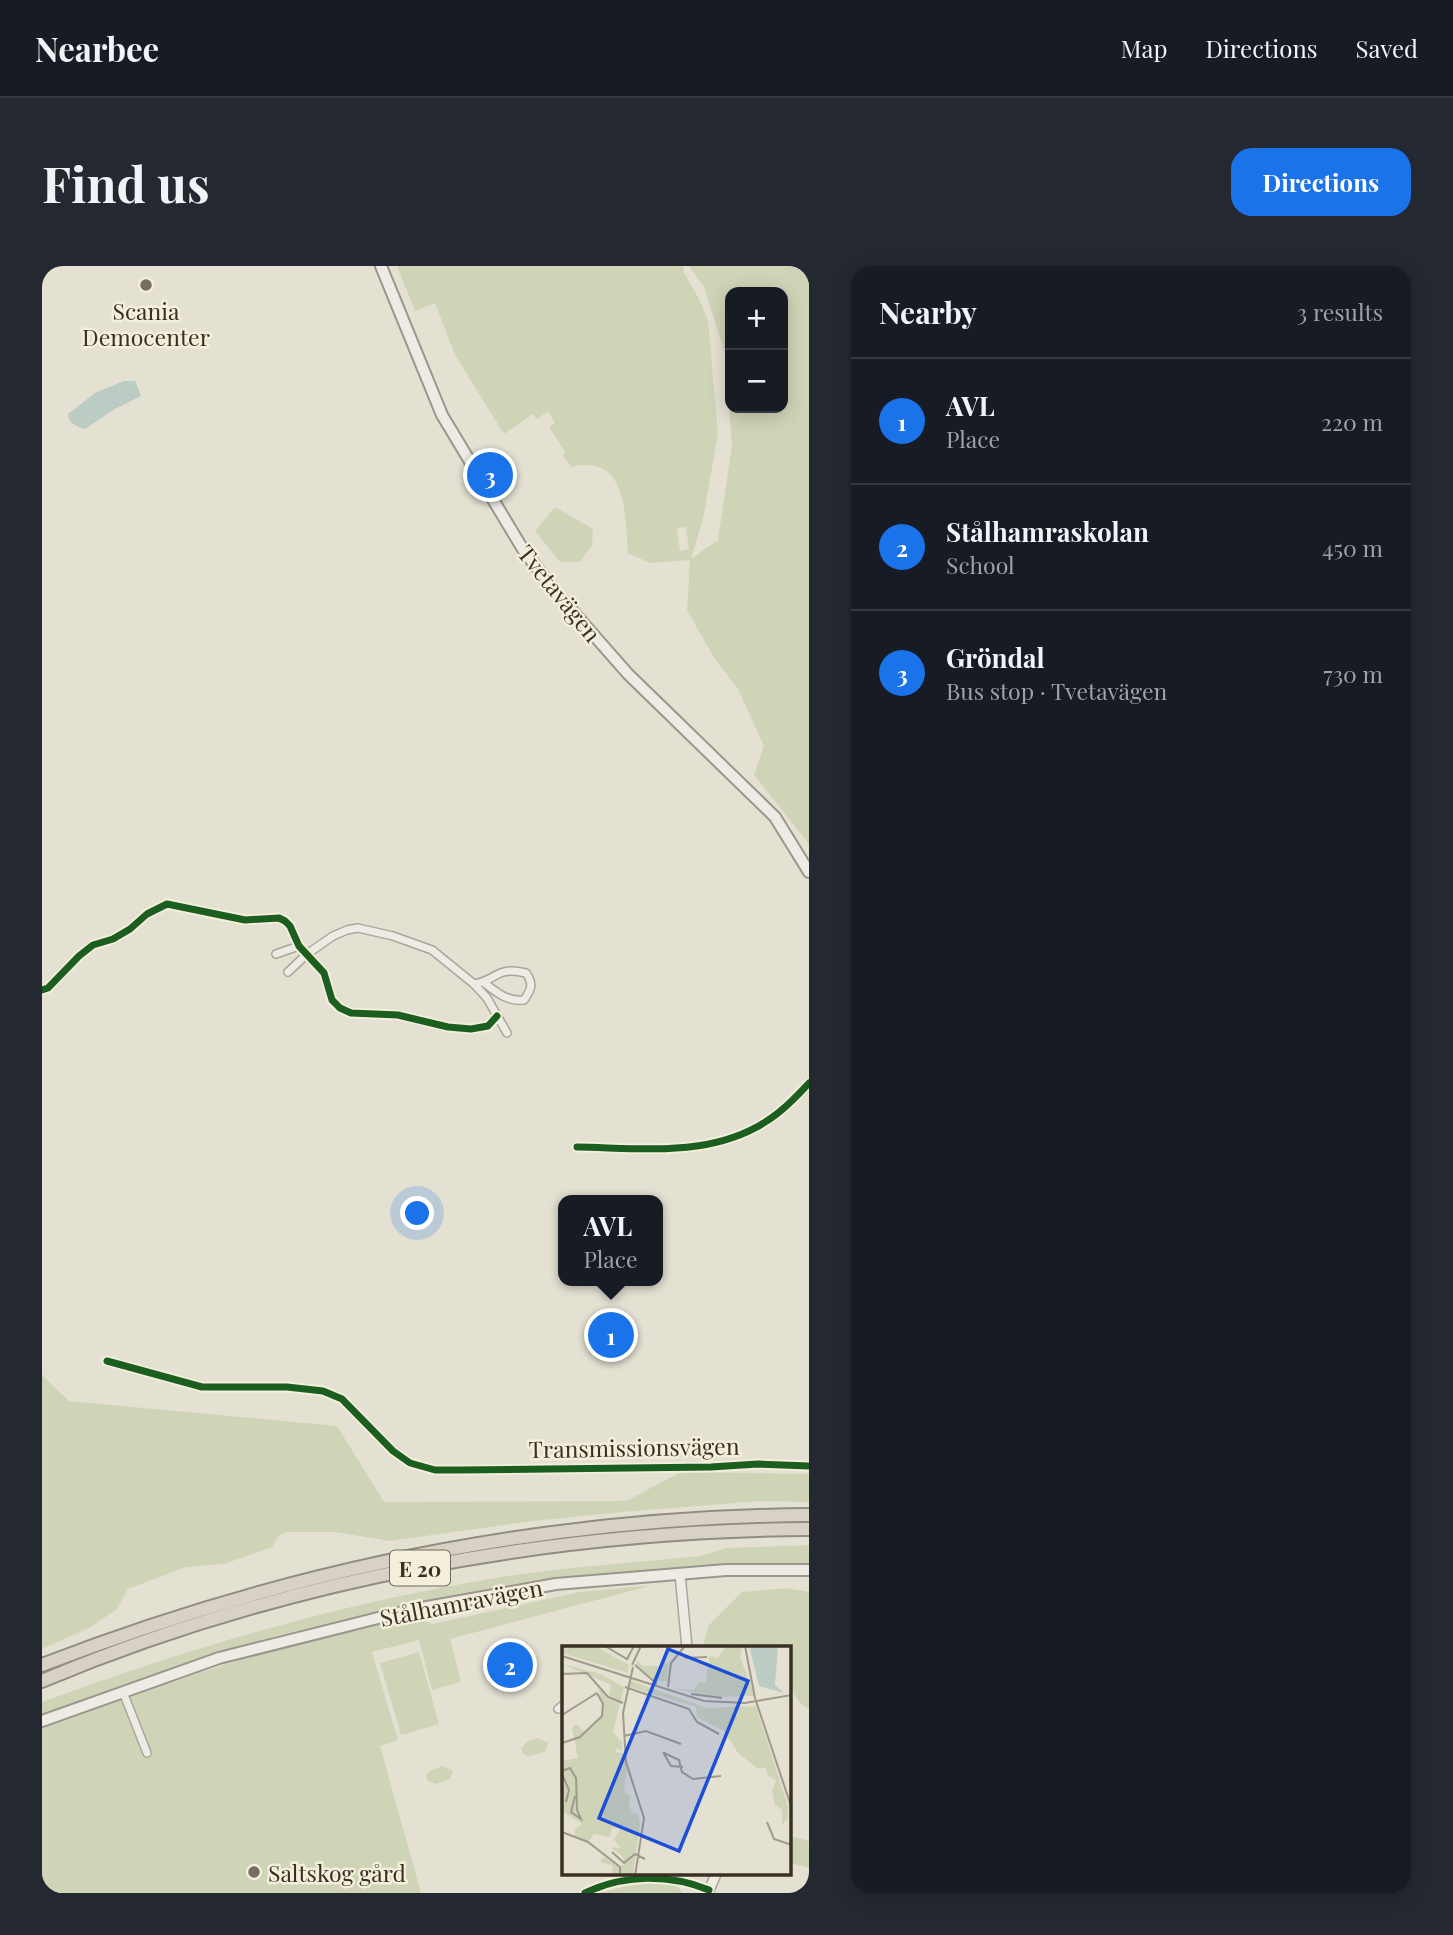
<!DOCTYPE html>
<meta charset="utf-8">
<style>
:root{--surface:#171b24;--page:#242831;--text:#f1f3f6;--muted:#9ea1a6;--line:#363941;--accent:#1a73e8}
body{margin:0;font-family:"Playfair Display",serif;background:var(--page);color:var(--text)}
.controls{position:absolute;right:21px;top:21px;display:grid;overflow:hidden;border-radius:14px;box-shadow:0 4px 18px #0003}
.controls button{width:63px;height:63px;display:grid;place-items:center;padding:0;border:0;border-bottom:2px solid var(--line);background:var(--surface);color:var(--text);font:35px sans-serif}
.you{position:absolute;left:376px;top:948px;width:24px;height:24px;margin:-18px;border:5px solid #fff;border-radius:50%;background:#1a73e8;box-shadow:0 0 0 10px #1a73e833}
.badge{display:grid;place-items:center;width:46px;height:46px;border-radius:50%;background:var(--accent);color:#fff;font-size:23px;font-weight:700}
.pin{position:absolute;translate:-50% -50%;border:4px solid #fff;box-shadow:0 2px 7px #0006}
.popup{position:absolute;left:516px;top:929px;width:105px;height:91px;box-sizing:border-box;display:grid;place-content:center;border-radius:14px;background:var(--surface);filter:drop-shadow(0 2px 5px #0005);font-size:23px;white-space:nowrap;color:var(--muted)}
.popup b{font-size:26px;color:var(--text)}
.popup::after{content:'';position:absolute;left:50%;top:100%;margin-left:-14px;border:14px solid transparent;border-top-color:var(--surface)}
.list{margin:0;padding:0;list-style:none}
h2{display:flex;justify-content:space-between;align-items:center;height:91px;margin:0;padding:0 28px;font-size:30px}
h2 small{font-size:23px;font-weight:400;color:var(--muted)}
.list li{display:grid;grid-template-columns:46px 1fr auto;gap:21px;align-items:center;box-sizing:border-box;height:126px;padding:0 28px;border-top:2px solid var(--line)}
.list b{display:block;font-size:26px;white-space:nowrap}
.list p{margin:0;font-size:23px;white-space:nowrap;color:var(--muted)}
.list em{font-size:23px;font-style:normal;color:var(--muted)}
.map{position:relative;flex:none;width:767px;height:1627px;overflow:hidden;border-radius:21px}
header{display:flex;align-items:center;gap:42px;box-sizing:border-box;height:98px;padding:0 35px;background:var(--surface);border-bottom:2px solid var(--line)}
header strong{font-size:33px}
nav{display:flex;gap:38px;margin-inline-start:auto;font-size:24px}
.intro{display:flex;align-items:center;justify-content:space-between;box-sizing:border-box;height:168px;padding:0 42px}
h1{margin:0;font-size:49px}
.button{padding:18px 32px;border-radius:21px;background:var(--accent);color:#fff;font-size:24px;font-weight:700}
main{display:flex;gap:42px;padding:0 42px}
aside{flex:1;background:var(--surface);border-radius:21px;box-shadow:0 4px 18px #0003}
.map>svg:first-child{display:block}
.green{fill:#d0d4b7;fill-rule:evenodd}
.water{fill:#bccbc3}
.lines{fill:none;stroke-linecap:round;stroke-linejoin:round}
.minor-casing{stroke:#aaa69b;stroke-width:10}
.tertiary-casing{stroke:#aaa69b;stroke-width:12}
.secondary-casing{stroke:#9a968b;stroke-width:14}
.motorway-casing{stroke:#908c82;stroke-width:16}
.minor{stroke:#edebe4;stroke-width:7}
.tertiary{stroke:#edebe4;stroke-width:9}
.secondary{stroke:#edebe4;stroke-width:10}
.motorway{stroke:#d7d2c5;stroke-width:12}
.cycleway-casing{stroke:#f3efdb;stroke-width:11}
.cycleway{stroke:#1b5e20;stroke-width:7}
.poi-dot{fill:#756e61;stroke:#f3efdb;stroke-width:2.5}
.labels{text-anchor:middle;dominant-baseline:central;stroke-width:5;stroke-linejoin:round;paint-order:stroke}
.shield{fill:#f3efdb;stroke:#71695a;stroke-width:2}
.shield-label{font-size:21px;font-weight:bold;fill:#393023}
.poi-label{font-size:23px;fill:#393023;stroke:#f3efdb}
.street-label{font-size:23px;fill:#393023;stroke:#f3efdb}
.inset-road{fill:none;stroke:#a09a8d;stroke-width:2}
.view{fill:#1d4ed8;fill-opacity:0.15;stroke:#1d4ed8;stroke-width:3.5}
.inset-edge{fill:none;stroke:#393023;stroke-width:3.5}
</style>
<header>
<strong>Nearbee</strong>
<nav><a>Map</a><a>Directions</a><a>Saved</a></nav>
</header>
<div class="intro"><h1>Find us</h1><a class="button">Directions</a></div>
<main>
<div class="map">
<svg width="767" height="1627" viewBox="0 0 767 1627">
<rect width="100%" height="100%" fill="#e4e1d3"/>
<g class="green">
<path d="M355,0H641L642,7L656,31L666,54L676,168L661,253L649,293L676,274L690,180L683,88L662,21L647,0H767V578L712,509L722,480L696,423L671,390L645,344L648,294L608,297L586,287C583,249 586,187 529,201L521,189L523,186L507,161L513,157L506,145L495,153L491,148L462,168L413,89L393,37L373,45ZM688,26H741V142H688ZM644,261L647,283L638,285L635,262Z"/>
<path d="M513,241L551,263L550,279L538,296H518L493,265Z"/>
<path d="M0,1109L27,1135L295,1160L342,1236L584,1235L639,1206L767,1208V1236L717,1235L581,1246L491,1255L348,1275L293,1266H245L236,1270L230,1281L182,1298L144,1301L86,1323L74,1344L47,1362L0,1383Z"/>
<path d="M767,1279V1299L639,1302L512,1314L367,1338L233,1370L80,1419L0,1448V1436C147,1382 299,1337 454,1312C521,1301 592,1297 659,1290L684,1282Z"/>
<path d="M611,1319L408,1373L419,1416L390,1424L377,1374L330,1386L356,1474L338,1480L379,1627H0V1461L90,1429L225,1385L372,1350L390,1358L538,1326Z"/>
<path d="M744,1322L767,1326V1443C744,1431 748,1404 748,1382H660L667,1359L700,1326Z"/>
<path d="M377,1386L397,1458L359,1469L338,1397Z"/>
<path d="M495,1472L506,1477L503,1486L487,1490L481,1488L479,1482L485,1476Z"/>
<path d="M400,1500L411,1505L408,1513L393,1518L386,1515L384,1510L386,1506Z"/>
<path d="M748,1570L767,1575V1602L748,1597Z"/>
<path d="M605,1618L635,1619L640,1627H557L585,1620Z"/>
</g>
<path class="water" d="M82,115H93L99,130L73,143L43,163C34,161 27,157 26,148L53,127Z"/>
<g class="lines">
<g class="minor-casing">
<g id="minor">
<path d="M234,688L257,680"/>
<path d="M246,706L265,688L291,670L305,664L316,662L351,670L390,684L432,718L445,732L465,767"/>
<path d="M432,718C456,714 453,700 484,707C492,718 489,724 482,734C465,736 454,726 441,716"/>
<path d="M0,724L6,722L37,690L51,679L71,673L88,663L105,648L125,638L203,654L237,652L243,655L248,660L257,680L282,707L290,734L298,742L309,747L356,749L406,761L429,763L446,760L455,750"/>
<path d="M535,881C604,882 678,893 736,847C747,838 757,828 767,817"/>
<path d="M65,1095L160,1121H245L281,1125L300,1133L351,1185L368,1197L393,1204H418L669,1201L716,1198L767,1200"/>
<path d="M81,1426L105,1487"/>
<path d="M516,1443L522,1438"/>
<path d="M543,1627C582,1608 627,1608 667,1624"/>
</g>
</g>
<g class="tertiary-casing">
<g id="tertiary">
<path d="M638,1308L645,1382"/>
<path d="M666,1627L674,1608"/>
</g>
</g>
<g class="secondary-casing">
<g id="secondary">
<path d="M339,0L400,149L482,285L513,325L586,408L733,551L767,606"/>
<path d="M0,1455L177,1392L368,1344L514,1318L684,1304H767"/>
</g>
</g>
<g class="motorway-casing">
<g id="motorway">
<path d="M0,1399C245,1304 504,1251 767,1249"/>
<path d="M0,1415C240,1314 507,1265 767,1263"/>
</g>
</g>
<use href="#minor" class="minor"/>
<use href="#tertiary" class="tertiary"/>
<use href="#secondary" class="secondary"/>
<use href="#motorway" class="motorway"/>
<g class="cycleway-casing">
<g id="cycleway">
<path d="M0,724L6,722L37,690L51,679L71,673L88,663L105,648L125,638L203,654L237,652L243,655L248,660L257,680L282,707L290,734L298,742L309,747L356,749L406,761L429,763L446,760L455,750"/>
<path d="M535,881C604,882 678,893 736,847C747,838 757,828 767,817"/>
<path d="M65,1095L160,1121H245L281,1125L300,1133L351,1185L368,1197L393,1204H418L669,1201L716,1198L767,1200"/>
<path d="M543,1627C582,1608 627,1608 667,1624"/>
</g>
</g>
<use href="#cycleway" class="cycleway"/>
</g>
<g class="poi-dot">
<circle cx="104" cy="19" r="7"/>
<circle cx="212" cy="1606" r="7"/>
</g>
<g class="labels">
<rect class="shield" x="348" y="1284.5" width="60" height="35" rx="5"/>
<g class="shield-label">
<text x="378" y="1302">E 20</text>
</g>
<g class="poi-label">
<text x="104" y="44">Scania<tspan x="104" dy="26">Democenter</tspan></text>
<text x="226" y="1606" text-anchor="start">Saltskog gård</text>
</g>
<g class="street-label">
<text transform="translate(518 327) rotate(51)">Tvetavägen</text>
<text transform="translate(592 1181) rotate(-1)">Transmissionsvägen</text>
<text transform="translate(419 1336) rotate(-11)">Stålhamravägen</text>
</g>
</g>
<g transform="translate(520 1380)">
<rect width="229" height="229" fill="#e4e1d3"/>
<path d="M0,0L35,1L67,19L66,27L0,7ZM164,0H180L178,11L193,50L152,51L109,42L132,44L137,36H144L147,10L156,12ZM75,14L81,20H96L100,26L102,17H107L105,35L95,36L74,19ZM0,18L39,28L62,41L51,86L60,96V105L55,102L53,106L61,107L65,122L62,146L68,150L67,159L71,168H76L78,178L71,229H51L50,219L37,216L42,211L57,221L62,218L61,211L49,201L58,202L52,193L58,183L50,182L48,191L32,188L26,196L13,190V183L20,178L0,165V115L16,112L10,82L14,78L24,87L41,69L37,42L45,52L54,55L47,51L49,39ZM67,34L145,62L194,60L226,161L225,174L220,178V164L213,159L210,145L214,134L206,130L203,121L196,123L176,107L162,85L135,71L134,61L68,41Z" fill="#d0d4b7"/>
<path d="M191,0H216L213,39L222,47L197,40L188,3Z" fill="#bccbc3"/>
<path class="inset-road" d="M43,0L65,13L72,0M183,0L193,52M116,7L125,12L145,11M0,10L142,55L183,57L230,49M70,19L79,0M73,19L95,38M71,21L61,67L64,116L82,172L73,230M0,28L25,27L46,51L61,57M63,41L127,63L135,76L157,88M106,41L109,17L123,0M129,48L160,52M193,52L230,163M0,69L35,47M62,90L84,85L119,98M0,97L18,91L40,70L41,58L35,47M101,106L109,120L121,121M102,107L117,114L120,126L131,133L159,130M0,125L8,122L14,132L15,164M0,128L7,144L4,156M13,150L9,166L19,173L15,164M205,176L212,193L230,199M0,186L26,196L58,221V230M50,206L62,217L73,208L83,213"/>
<path class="view" d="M106,3L186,35L117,205L37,172Z"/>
<rect width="229" height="229" class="inset-edge"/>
</g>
</svg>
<div class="controls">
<button>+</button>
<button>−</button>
</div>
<div class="you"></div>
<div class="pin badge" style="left:569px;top:1069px">1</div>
<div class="popup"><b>AVL</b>Place</div>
<div class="pin badge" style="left:468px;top:1399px">2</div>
<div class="pin badge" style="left:448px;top:209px">3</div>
</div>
<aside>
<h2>Nearby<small>3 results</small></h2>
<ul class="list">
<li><span class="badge">1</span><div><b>AVL</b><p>Place</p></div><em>220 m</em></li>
<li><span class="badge">2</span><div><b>Stålhamraskolan</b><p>School</p></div><em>450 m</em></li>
<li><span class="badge">3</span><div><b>Gröndal</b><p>Bus stop · Tvetavägen</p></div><em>730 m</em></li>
</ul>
</aside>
</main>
